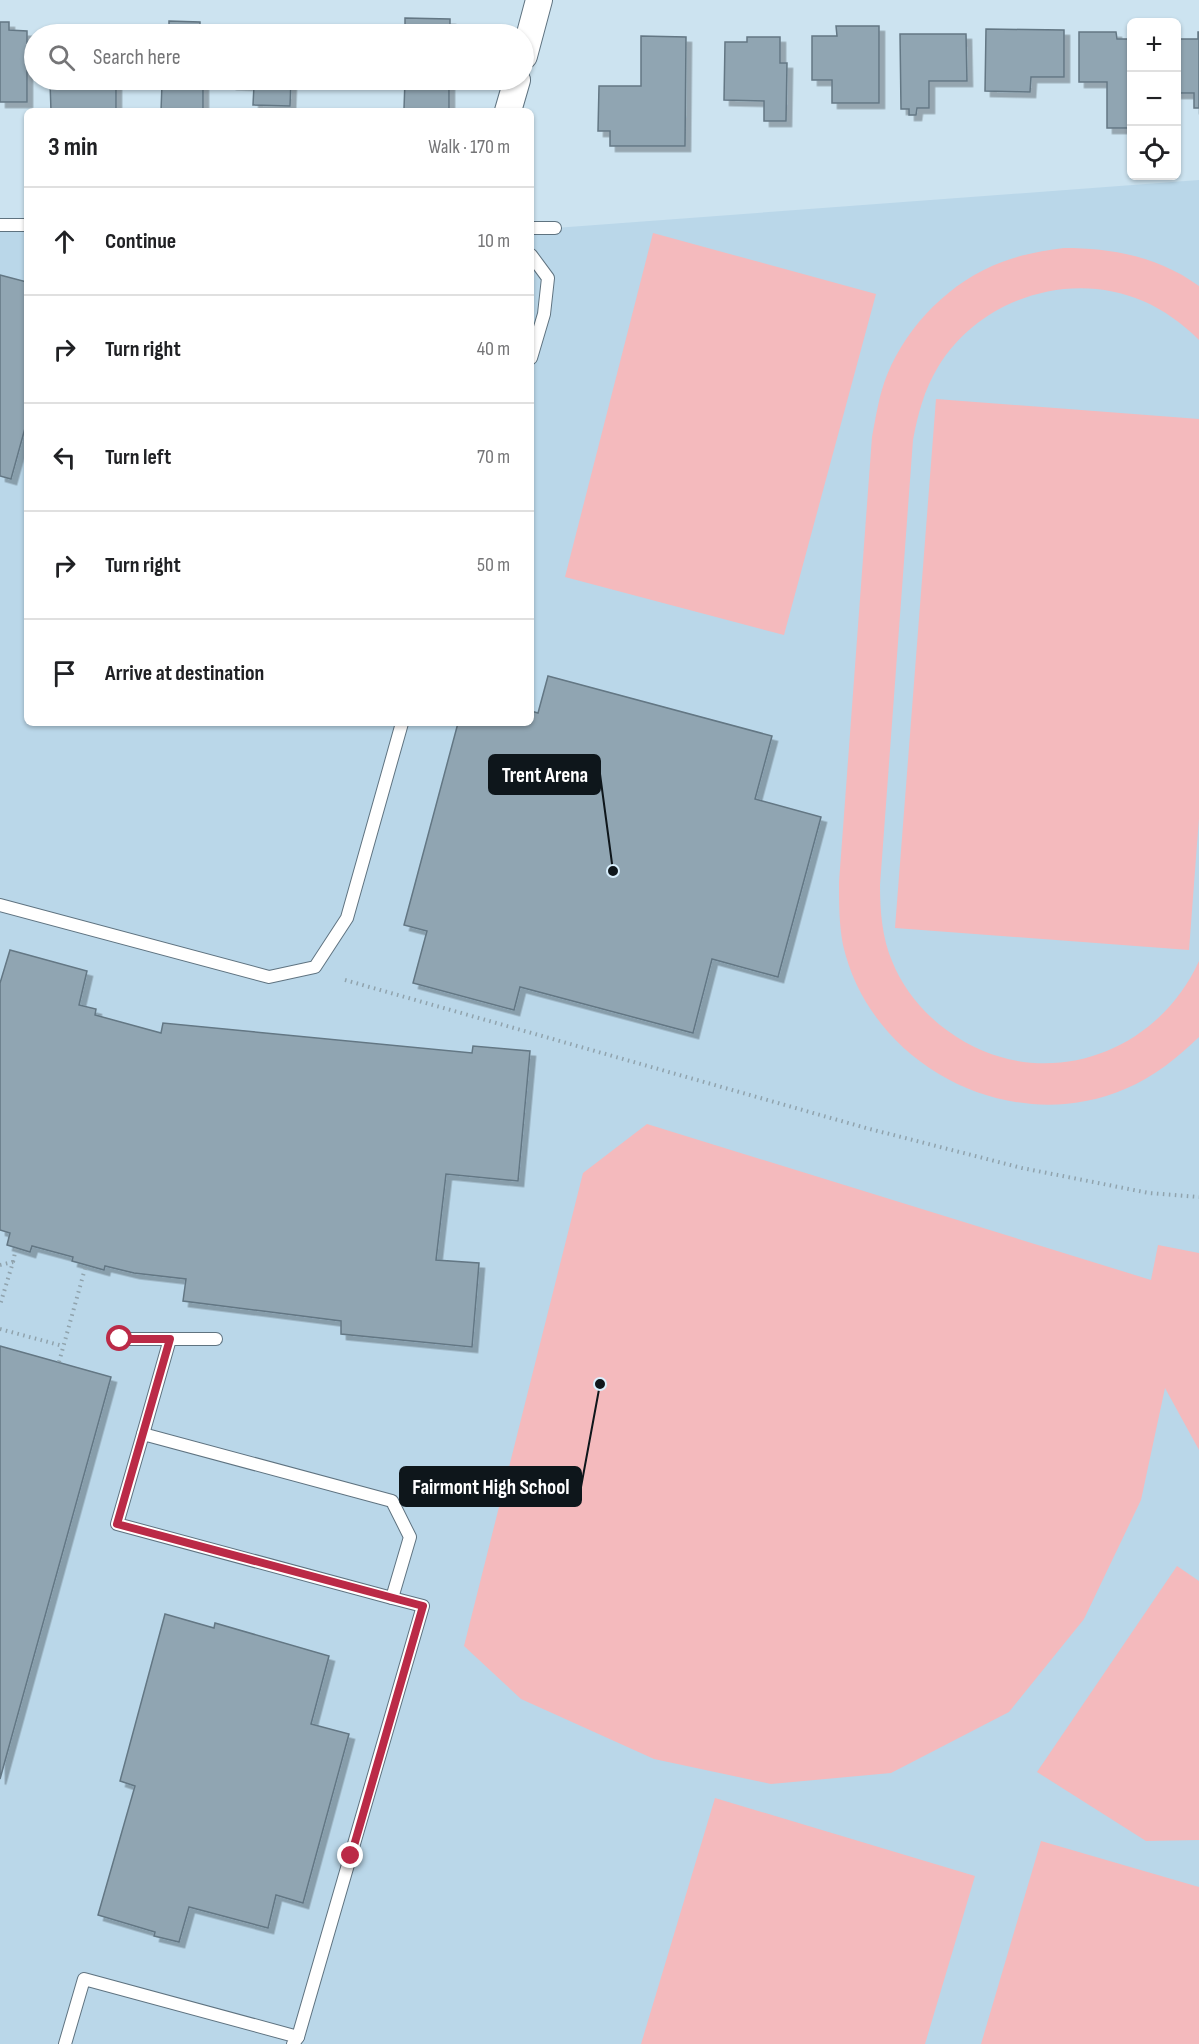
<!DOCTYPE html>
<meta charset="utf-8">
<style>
:root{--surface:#fff;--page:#f6f6f6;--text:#202124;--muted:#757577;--line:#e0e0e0}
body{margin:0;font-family:"Sofia Sans Condensed",sans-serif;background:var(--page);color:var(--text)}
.controls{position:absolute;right:18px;top:18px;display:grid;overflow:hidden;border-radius:9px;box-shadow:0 2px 4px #0004}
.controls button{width:54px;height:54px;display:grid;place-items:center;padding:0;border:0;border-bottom:2px solid var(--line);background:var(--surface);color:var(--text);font:30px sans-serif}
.stop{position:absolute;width:18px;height:18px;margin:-14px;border:4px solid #bb2a47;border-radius:50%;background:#fff}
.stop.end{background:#bb2a47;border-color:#fff;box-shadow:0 2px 6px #0008}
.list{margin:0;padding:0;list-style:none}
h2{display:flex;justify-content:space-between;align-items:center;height:78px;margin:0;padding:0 24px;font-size:26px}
h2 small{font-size:20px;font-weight:400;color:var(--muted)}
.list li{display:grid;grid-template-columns:39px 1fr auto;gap:18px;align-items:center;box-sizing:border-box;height:108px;padding:0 24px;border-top:2px solid var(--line)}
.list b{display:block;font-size:22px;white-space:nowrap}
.list em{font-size:20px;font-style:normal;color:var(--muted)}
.icon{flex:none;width:33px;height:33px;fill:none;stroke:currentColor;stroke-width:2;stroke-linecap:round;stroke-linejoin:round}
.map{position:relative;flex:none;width:1199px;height:2044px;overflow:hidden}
.search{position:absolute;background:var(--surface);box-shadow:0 2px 4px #0004;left:24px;top:24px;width:510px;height:66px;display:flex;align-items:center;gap:15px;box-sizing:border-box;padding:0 21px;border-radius:33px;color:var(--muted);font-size:22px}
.panel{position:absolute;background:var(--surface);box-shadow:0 2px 4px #0004;left:24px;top:108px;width:510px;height:618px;border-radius:9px}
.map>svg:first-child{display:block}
.built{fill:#bad7e9}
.green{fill:#f4babd}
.building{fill:#90a5b2;stroke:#637784;stroke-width:1.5;filter:url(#shadow)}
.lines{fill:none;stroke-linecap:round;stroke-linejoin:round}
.service-casing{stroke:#5f7380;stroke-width:14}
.minor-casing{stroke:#5f7380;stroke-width:28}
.path{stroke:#90a3ad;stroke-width:4;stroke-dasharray:1.5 4.5;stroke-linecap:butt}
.service{stroke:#fff;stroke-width:12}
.minor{stroke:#fff;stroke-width:26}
.route{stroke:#bb2a47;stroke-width:8}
.leader{fill:none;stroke:#0e161b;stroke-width:2}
.callout-dot{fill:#0e161b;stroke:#d9f0fe;stroke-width:2}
.callout{fill:#0e161b;stroke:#0e161b;stroke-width:2}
.callout-label{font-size:21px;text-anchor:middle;font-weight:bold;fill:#fff}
</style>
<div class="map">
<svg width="1199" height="2044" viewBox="0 0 1199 2044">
<defs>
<filter id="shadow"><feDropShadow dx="5.5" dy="5.5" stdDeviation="0" flood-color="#0004"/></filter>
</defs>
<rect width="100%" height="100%" fill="#cce3f0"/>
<path class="built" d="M1199,180V2044H0V225H27V723H531V228H555Z"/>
<g class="green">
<path d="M653,233L876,294L784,635L565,577Z"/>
<path d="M1064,248C1113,248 1159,257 1199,286V340C1183,324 1164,310 1143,301C1070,269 979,299 938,367C924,390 918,414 913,440L880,885C880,911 882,937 892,961C903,989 924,1014 948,1031C1037,1096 1155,1058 1199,961V1037C1177,1058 1154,1077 1125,1089C1011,1138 871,1067 843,945C839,924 839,903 839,882L872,437C876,416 879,395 887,375C908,324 951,281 1002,262C1022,254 1043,251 1064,248Z"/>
<path d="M936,399L1199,419V818L1189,950L895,928Z"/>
<path d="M647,1124L1151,1280L1158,1245L1199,1253V1450L1165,1388L1141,1500L1084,1619L1009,1712L891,1773L771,1784L654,1759L521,1699L464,1646L583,1173Z"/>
<path d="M1177,1566L1199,1581V1840L1146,1841L1037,1772Z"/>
<path d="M715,1798L975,1876L925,2044H641Z"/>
<path d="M1041,1841L1199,1887V2044H981Z"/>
</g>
<g class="building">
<path d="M405,18L450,19V34H405Z"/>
<path d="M169,21L200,22V28H204V34H143V27H169Z"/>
<path d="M0,22H9V30L27,31V102H0Z"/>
<path d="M233,25L293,28L292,34H233Z"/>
<path d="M836,26H879V103H832V80H812V36H837Z"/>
<rect x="53" y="28" width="63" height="6"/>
<path d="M986,29L1064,30V77H1031L1030,92L985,91Z"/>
<path d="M317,30L378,32V34H317Z"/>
<path d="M1079,32H1116L1117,39H1132V128H1107V82H1079Z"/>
<path d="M1198,32H1199V108H1194V93H1176V39H1198Z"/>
<path d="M900,34H966L967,81H929V108H917L916,115H909V109H901Z"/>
<path d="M641,36L686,37L685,146H610V131H598L599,86H641Z"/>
<path d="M747,37H780V63H787L786,121H764V101L724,100L725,42H747Z"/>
<path d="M46,80H116V111H51L50,82H46Z"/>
<path d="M157,80H191V82L203,83V111H161L162,83H157Z"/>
<path d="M231,80H291L290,106L253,105L254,85L231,84Z"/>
<path d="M405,80H449V109H404Z"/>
<path d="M0,275L27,282V421L11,479L0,476Z"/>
<path d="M548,676L772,736L755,799L821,817L778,977L712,959L693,1033L520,987L514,1010L413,983L427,931L404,925L458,723H531V711L538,713Z"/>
<path d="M10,950L87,971L79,1005L96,1009L95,1015L161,1033L163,1023L472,1053L473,1046L530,1051L518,1181L446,1174L436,1260L479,1263L472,1347L341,1334V1321L183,1301L186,1279L134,1273L105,1266L104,1270L72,1261L73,1257L32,1246L30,1252L7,1245L10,1233L0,1230V983Z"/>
<path d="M0,1346L111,1377L0,1779Z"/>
<path d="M165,1614L214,1628L215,1623L329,1656L311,1724L349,1734L303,1903L276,1895L268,1928L189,1907L179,1942L154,1936L155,1932L98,1915L135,1786L120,1781Z"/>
</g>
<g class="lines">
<g class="service-casing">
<g id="service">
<path d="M0,225H27"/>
<path d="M531,228H555"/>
<path d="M531,255L548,278L544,314L531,358"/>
<path d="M0,905L269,977L315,967L347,918L402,723"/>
<path d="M120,1339H216"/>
<path d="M143,1434L392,1501L410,1537L392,1598L117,1524Z"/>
<path d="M143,1434L170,1339"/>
<path d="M65,2044L84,1979L298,2037"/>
<path d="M293,2044L298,2037L423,1606L392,1598"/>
</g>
</g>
<g class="minor-casing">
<g id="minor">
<path d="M524,56L539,0"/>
<path d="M508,111L517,80"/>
</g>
</g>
<g class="path">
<path d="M345,980L866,1128L1022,1168L1149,1193L1199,1197"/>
<path d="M13,1262L16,1248"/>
<path d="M0,1265L13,1262L0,1305"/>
<path d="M0,1329L63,1346"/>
<path d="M59,1362L86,1265"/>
</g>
<use href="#service" class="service"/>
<use href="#minor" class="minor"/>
</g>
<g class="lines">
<path class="route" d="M120,1339H170L117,1524L423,1606L351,1856"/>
</g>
<path class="leader" d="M613 871L600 774M600 1384L581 1487"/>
<g class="callout-dot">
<circle cx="613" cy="871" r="6"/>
<circle cx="600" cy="1384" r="6"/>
</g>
<g class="callout">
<rect x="489" y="755" width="111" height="39" rx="6"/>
<rect x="400" y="1467" width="181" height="39" rx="6"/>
</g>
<g class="callout-label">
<text x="545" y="782">Trent Arena</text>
<text x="491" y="1494">Fairmont High School</text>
</g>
</svg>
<div class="controls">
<button>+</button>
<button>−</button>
<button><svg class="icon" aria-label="locate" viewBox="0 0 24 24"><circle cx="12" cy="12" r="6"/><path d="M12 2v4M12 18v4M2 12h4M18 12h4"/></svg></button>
</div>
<div class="stop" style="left:120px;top:1339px"></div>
<div class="stop end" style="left:351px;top:1856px"></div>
<div class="search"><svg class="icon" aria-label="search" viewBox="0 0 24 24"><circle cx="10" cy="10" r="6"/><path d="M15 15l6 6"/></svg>Search here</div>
<section class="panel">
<h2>3 min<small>Walk · 170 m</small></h2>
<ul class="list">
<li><svg class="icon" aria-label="ahead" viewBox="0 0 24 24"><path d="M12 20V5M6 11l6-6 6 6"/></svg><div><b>Continue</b></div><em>10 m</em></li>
<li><svg class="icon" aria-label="right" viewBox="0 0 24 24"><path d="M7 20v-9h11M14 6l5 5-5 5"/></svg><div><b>Turn right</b></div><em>40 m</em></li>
<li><svg class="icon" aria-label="left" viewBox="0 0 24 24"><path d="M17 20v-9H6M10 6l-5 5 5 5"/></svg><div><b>Turn left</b></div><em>70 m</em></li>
<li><svg class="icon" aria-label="right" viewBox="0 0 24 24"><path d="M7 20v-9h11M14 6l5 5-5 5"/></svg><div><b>Turn right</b></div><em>50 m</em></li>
<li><svg class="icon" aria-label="arrive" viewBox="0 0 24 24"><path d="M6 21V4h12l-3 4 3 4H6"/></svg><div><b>Arrive at destination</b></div></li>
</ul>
</section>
</div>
